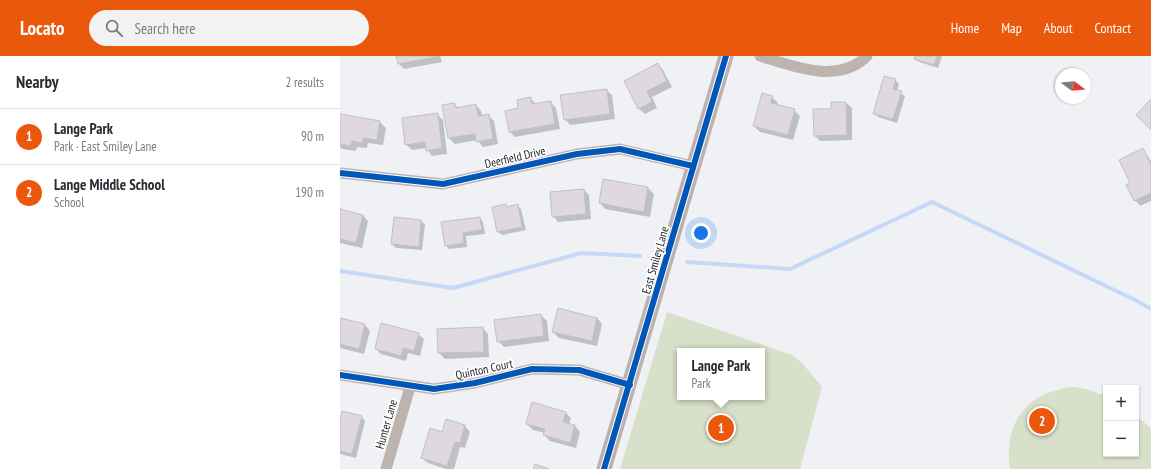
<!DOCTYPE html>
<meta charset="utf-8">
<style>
:root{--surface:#fff;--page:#f2f2f3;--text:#2b2b33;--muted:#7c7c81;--line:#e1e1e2;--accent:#ea580c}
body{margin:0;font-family:"PT Sans Narrow",sans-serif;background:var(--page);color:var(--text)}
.controls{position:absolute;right:12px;bottom:12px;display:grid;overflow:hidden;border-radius:0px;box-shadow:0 1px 3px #0004}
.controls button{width:36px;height:36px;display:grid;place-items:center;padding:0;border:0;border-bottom:1px solid var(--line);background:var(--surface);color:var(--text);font:20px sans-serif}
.compass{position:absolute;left:715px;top:12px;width:36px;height:36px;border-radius:50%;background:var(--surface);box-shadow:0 1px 3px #0004;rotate:106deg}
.you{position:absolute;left:361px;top:177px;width:14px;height:14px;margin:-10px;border:3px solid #fff;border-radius:50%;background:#1a73e8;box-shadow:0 0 0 6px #1a73e833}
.badge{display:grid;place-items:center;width:26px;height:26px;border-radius:50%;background:var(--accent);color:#fff;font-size:13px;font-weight:700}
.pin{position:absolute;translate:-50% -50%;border:2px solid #fff;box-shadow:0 1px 4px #0006}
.popup{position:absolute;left:337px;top:292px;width:88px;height:52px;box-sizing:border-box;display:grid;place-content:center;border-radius:0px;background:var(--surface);filter:drop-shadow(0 1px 3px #0005);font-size:13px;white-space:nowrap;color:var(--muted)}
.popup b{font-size:15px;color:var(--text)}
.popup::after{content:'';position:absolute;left:50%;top:100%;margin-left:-8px;border:8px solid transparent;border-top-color:var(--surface)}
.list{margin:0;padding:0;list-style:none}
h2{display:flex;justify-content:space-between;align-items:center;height:52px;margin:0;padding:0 16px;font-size:17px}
h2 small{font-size:13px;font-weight:400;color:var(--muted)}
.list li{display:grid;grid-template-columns:26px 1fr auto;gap:12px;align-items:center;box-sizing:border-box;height:56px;padding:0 16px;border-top:1px solid var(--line)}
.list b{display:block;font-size:15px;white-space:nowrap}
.list p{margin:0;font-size:13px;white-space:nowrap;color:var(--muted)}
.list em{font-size:13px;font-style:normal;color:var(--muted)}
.icon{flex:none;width:22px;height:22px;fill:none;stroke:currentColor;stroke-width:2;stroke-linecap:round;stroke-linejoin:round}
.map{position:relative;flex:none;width:811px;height:413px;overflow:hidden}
header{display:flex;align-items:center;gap:24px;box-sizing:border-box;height:56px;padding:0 20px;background:var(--accent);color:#fff}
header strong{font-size:19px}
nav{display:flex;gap:22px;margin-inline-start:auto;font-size:14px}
.search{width:280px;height:36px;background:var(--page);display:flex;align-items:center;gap:10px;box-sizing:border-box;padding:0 14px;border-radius:22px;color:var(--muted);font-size:15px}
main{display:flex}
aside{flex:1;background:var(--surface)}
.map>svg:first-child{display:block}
.green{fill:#d8e0c9;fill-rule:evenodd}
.shadow{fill:#0003}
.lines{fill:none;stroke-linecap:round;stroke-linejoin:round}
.stream{stroke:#c6d8f8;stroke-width:4}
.building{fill:#e0d8e0;stroke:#c0c1c2}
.street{stroke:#bdb3af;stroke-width:11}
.secondary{stroke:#bcb1ae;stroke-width:15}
.cycleway-casing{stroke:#fff;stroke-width:8}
.cycleway{stroke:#0057b8;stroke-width:6}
.labels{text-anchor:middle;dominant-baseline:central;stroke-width:3.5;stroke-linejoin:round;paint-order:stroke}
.street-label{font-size:12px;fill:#1f2022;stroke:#fff}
</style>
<header>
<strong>Locato</strong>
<div class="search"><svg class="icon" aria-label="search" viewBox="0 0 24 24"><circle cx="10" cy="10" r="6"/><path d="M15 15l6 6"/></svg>Search here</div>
<nav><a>Home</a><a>Map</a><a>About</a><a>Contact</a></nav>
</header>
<main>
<aside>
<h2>Nearby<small>2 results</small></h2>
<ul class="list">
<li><span class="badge">1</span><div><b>Lange Park</b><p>Park · East Smiley Lane</p></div><em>90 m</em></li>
<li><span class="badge">2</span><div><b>Lange Middle School</b><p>School</p></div><em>190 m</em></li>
</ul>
</aside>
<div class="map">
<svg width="811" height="413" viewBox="0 0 811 413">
<rect width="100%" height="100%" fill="#eff1f4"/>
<g class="green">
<path d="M327,256L452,299L462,307L482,331L460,413H280ZM340,295H422V341H340Z"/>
<path d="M734,331L746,333L766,340V398H796V360L811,372V413H670C663,367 687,335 734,331Z"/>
</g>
<g class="shadow">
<path d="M57,0H100L102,6L64,13L59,8Z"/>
<path d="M576,0H602L598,12L579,6L575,3Z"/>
<path d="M318,8L323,14L332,31L312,41L317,52L305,58L299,53L285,25Z"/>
<path d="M555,24L559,28L557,35L565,40L557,67L538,61L534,57Z"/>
<path d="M266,34L272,39L275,63L230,69L225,63Z"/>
<path d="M432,41L438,47L437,50L454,54L460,60L453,84L420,76L414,70Z"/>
<path d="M190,42L196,48L210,46L216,52L220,73L175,81L169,75L179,53Z"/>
<path d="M506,47L512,52V84L480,85L475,80L493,54Z"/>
<path d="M114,48L119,52L136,49L141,55L142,61L148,59L154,65L158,88L143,91L137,84L115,88L109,82L104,49Z"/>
<path d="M97,58L103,64L107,98L92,100L86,92L72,94L66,88Z"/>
<path d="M1,59L40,66L46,72L43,89L28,87L27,92L17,91L16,95L2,93L0,91Z"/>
<path d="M803,94L811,105V145L800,150L795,144L792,127Z"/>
<path d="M264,124L308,132L314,138L310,161L265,153L260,147Z"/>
<path d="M244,134L249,139L251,163L218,166L213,160Z"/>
<path d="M166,149L168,151L177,150L181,153L186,174L162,179L158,176Z"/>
<path d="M0,151L4,155L23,159L28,165L22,192L0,187Z"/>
<path d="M140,162L143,166L145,178L126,180L127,191L109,193L106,189Z"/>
<path d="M81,165L85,168L82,194L56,192L52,188Z"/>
<path d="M201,259L207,265L209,285L164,291L158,285Z"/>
<path d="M257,262L262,268L257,290L219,282L213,276Z"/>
<path d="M0,263L25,269L30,275L24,298L0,292Z"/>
<path d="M143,272L148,278L149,301L105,303L99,297Z"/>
<path d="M78,278L84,283L80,300L68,297L66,305L41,298L36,293Z"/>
<path d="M225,356L231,362L229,369L235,370L240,376L236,392L210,385L204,379L205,377L193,374L187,368Z"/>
<path d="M22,361L25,365L16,402L0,398V368Z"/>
<path d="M125,370L130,376L125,392L120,391L114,413H106L88,407L82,402L103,377Z"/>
</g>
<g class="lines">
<g class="stream">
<path d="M347,206L450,213L592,146L797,245L811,253"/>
<path d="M0,215L113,232L241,197L300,200"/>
</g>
</g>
<g class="building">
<path d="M56,0H96V1L58,8Z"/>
<path d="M575,0H597L594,9L574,3Z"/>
<path d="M318,7L327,25L307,35L312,46L298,53L284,25Z"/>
<path d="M544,20L556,23L553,33L562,35L553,63L533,58Z"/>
<path d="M267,33L270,58L224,64L220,39Z"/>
<path d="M422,37L433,40L431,47L455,53L448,79L413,70Z"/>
<path d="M191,41L192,48L211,45L215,68L169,76L165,55L178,52L177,44Z"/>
<path d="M811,43V74L796,59Z"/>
<path d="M491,46H506L507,79L474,80L473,53H491Z"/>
<path d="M114,47L116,52L136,48L138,60L149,58L153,83L136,86L135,78L108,82L102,49Z"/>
<path d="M98,57L102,92L86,95L85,86L65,89L62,62Z"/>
<path d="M0,58L40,65L37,84L23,82L22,87L12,85L11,90L0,88Z"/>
<path d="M803,92L811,109V137L794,145L786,129L790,127L779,104Z"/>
<path d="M263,123L308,131L304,156L259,147Z"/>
<path d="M244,133L246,158L212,161L210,136Z"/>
<path d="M166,148L167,151L178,148L182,171L157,176L152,151Z"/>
<path d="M0,153L23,159L16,187L0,183Z"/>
<path d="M54,161L81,164L79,191L51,188Z"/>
<path d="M140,161L142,174L123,177L124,187L105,190L101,166Z"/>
<path d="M218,252L257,262L252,285L212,276Z"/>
<path d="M201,258L204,280L157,286L154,264Z"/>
<path d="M0,262L25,268L19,293L0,288Z"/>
<path d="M41,267L79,277L74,295L63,292L61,300L35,293Z"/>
<path d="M143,271L144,296L98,297L97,273Z"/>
<path d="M192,346L226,356L223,366L235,369L230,387L203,379L205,373L186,368Z"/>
<path d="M2,355L22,360L12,398L0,395V364Z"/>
<path d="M106,363L125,369L120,387L115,386L107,410L81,402L90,372L102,376Z"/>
<path d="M195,408L209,413H193Z"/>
</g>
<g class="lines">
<g class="street">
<path d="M420,0C452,10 499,29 527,0"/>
<path d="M0,117L103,128L237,98L280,93L353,110"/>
<path d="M0,319L94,333L135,327L192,313L239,314L290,329"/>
<path d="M46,413L70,331"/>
</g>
<path class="secondary" d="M264,413L386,0"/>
<g class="cycleway-casing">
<g id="cycleway">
<path d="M0,117L103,128L237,98L280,93L353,110"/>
<path d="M0,319L94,333L135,327L192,313L239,314L290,329"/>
<path d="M264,413L386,0"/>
</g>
</g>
<use href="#cycleway" class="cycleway"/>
</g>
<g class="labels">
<g class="street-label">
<text transform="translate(175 101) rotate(-13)">Deerfield Drive</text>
<text transform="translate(315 204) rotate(-74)">East Smiley Lane</text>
<text transform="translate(144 313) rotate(-12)">Quinton Court</text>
<text transform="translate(46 368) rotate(-74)">Hunter Lane</text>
</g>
</g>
</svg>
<div class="controls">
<button>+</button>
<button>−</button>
</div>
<svg class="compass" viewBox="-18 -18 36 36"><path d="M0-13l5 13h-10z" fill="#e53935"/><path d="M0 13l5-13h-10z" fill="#7c7c81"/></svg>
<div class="you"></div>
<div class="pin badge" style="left:381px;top:372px">1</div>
<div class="popup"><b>Lange Park</b>Park</div>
<div class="pin badge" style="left:702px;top:365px">2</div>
</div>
</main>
